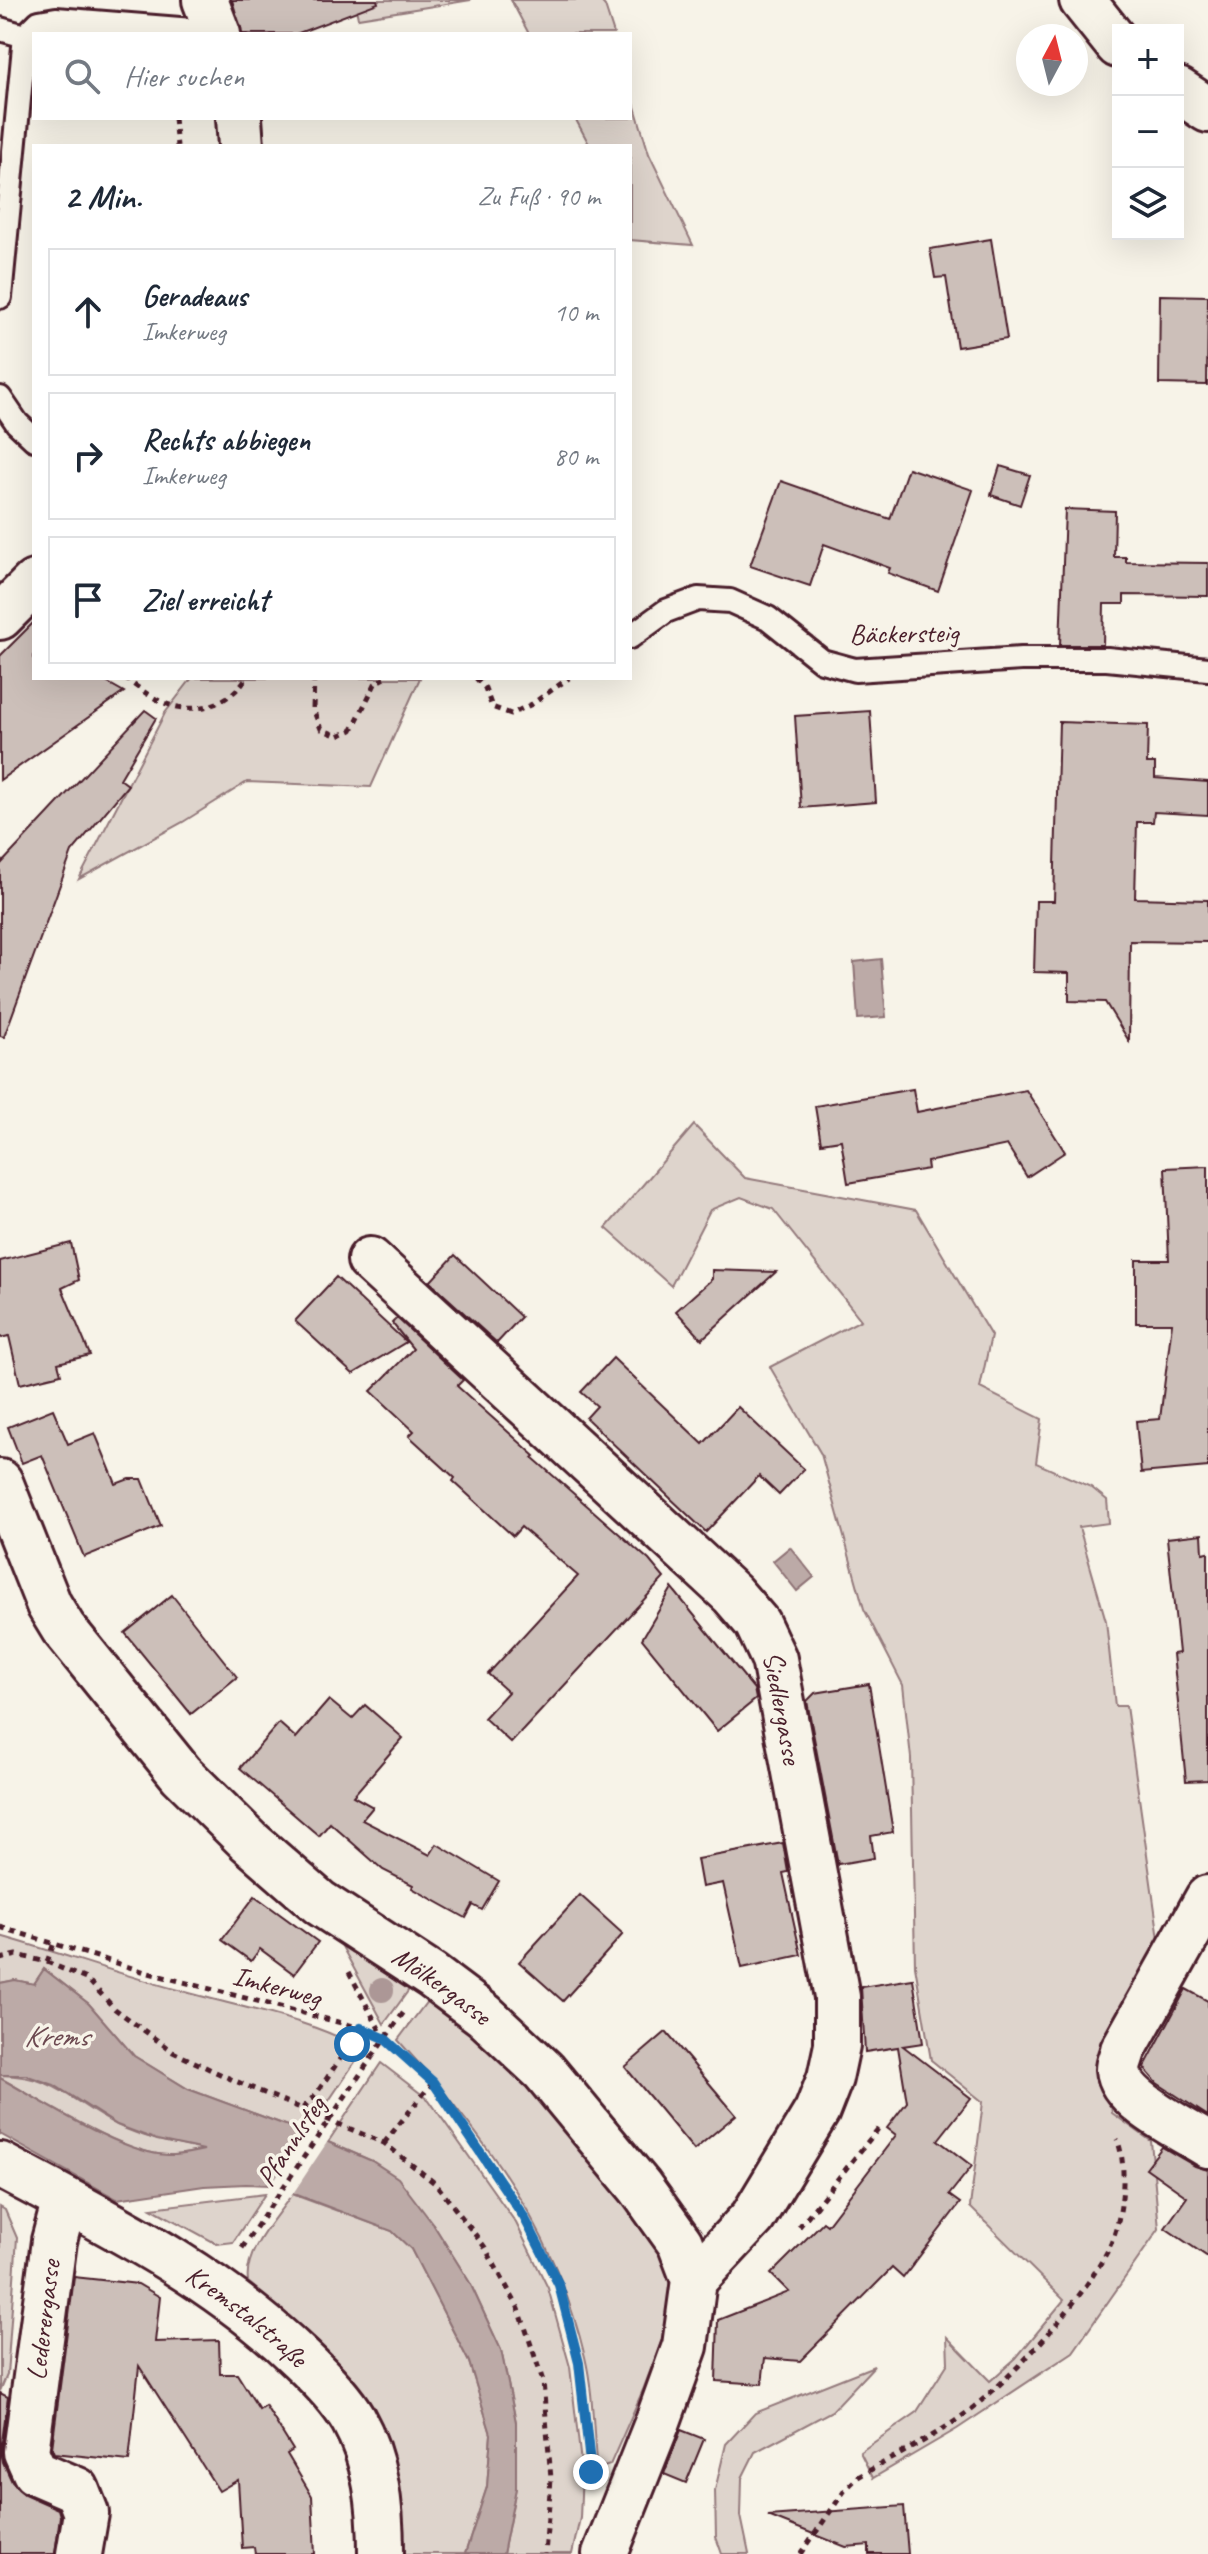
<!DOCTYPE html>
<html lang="de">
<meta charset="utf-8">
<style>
:root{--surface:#fff;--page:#f2f2f3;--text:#1f2937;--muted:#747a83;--line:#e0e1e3}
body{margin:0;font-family:Caveat,sans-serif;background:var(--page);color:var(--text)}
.controls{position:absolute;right:24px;top:24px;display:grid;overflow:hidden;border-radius:0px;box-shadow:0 8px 32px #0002}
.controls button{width:72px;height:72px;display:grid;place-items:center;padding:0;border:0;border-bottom:2px solid var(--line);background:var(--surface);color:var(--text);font:40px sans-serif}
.compass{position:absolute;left:1016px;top:24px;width:72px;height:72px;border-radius:50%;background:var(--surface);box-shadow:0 8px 32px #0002;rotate:7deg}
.stop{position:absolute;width:24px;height:24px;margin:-18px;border:6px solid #1f6fb2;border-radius:50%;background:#fff}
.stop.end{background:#1f6fb2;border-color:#fff;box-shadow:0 2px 8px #0008}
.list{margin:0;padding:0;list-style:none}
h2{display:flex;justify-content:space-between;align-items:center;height:104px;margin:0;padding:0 32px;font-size:34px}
h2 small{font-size:26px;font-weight:400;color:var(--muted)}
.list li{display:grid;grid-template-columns:52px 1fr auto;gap:24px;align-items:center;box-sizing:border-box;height:128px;margin:0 16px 16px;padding:0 16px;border:2px solid var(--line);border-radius:0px}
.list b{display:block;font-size:30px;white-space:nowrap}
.list p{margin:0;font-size:26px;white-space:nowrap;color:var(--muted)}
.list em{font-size:26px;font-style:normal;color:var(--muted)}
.icon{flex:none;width:44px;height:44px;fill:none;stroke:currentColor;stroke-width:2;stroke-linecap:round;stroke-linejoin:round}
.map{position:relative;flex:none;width:1208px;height:2554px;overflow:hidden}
.search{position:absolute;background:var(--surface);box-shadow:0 8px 32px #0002;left:32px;top:32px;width:600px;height:88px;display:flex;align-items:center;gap:20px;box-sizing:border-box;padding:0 28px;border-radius:0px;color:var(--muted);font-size:30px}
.panel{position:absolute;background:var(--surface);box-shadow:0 8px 32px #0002;left:32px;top:144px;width:600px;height:536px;border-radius:0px}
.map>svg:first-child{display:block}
.green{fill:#ded4cc;stroke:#947a7c;stroke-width:2}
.water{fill:#bcaaa7;stroke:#8e7275;stroke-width:2}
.pier{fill:#f7f3e8}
.building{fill:#ccbfb9;stroke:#4a1f2b;stroke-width:2}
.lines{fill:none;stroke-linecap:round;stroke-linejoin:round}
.lane-casing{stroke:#4a1f2b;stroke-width:28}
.street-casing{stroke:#4a1f2b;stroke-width:50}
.secondary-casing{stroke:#4a1f2b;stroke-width:50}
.path{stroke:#4a1f2b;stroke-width:5;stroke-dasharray:6 6;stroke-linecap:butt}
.lane{stroke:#f7f3e8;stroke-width:22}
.street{stroke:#f7f3e8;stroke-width:44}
.secondary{stroke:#f7f3e8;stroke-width:44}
.path-bridge{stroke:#4a1f2b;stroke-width:5;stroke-dasharray:6 6;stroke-linecap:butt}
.tree{fill:#ac9796}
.route{stroke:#1f6fb2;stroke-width:10}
.labels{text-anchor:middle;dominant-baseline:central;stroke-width:7;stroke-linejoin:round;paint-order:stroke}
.street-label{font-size:28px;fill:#4a1f2b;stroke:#f7f3e8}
.water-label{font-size:30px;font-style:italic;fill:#6c4950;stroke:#f7f3e8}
</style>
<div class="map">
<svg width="1208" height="2554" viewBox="0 0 1208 2554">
<rect width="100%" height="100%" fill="#f7f3e8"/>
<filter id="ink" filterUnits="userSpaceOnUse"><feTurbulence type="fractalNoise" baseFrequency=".0125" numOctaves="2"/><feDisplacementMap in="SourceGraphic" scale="16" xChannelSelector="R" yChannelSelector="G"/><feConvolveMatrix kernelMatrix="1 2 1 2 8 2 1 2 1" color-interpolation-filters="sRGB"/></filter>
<g filter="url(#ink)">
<g class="green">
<path d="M354,0H471L358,18Z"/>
<path d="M511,0H600L605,6L614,34H529Z"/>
<path d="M630,90L649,154L693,245L630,240V146H590L575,118H630Z"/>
<path d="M192,678H420L371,787L247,782L183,822L79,879L165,713Z"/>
<path d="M694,1125L745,1178L916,1210L991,1336L980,1388L1042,1419L1036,1463L1091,1487L1107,1500L1109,1523L1079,1527L1106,1621L1115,1706H1126L1159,1939L1111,2042L1106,2065L1112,2113L1151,2141L1159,2229L1073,2352L957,2429L873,2478L860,2452L916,2413L948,2363L947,2337L990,2381L1016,2358L1064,2300L970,2207L983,2102L931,2060L915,1966L911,1758L903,1685L864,1609L821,1454L770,1367L861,1320L773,1209L741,1197L710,1210L671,1286L606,1228Z"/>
<path d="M332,1928L406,1978L408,1991L384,2024Z"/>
<path d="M0,1936C61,1953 121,1975 182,1991C238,2007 315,2020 363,2050L307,2133L188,2089L134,2056L89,2004L44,1969L34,1984L15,1980L0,1983Z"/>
<path d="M442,1999L592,2141L668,2262L670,2295L663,2337L643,2390L610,2465L601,2468L596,2461C593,2427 593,2390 585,2357C553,2224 487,2140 398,2040L428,2000Z"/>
<path d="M381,2063L429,2100L516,2223L548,2288L570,2367L582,2472L580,2518L572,2554H503L516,2488V2422L501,2350L470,2283L433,2224L372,2161L328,2142Z"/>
<path d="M0,2075C59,2076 70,2102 117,2125C146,2139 177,2144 207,2150C195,2151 182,2155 170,2155C127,2156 40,2100 0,2078Z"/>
<path d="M265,2194L233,2242L217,2244L151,2208Z"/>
<path d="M292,2194L392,2231L411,2249L469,2362L491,2434L487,2487L465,2554H401C401,2519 402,2483 391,2450C368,2379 304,2327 248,2282C244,2250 275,2220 292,2194Z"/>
<path d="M0,2207L5,2210L17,2238L7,2375L0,2391Z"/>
<path d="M874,2366L832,2411L755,2452L742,2478L741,2516L749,2554H722L716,2537L715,2490L726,2444L755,2413Z"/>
</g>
<g class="water">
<path d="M881,959L886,1017L858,1019L854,962Z"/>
<path d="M790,1547L814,1577L797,1591L773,1561Z"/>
<path d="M44,1969L89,2004L134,2056L188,2089L307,2133L372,2161L398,2178L433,2224L470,2283L501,2350L516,2422V2488L503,2554H465L487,2487L491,2434L469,2362L411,2249L392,2231L271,2185L246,2184L204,2186L117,2199L0,2134V2078C42,2101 122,2154 168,2155C179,2156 193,2152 204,2150L157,2140L117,2125L54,2085L25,2075H0V1983L15,1980L34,1984Z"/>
</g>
<path class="pier" d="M309,2129L330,2138L290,2198L268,2189Z"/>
<g class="building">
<path d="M232,0H377L378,3L296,34H242Z"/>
<path d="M991,239L1007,339L957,347L946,277L935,278L930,249Z"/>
<path d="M1160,295L1208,296L1207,385L1159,384Z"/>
<path d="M1000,466L1030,475L1020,505L991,495Z"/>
<path d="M908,468L973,490L938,591L888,573L890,568L824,544L810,586L750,566L781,481L890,519Z"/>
<path d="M1065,509L1115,511L1114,557H1126V562L1208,563V596L1124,595V604H1104L1103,645H1060Z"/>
<path d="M34,622V678H99L124,692L0,780V656Z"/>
<path d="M145,710L156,718L120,779L128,785L72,852L4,1037L0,1036V865Z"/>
<path d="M870,711L876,802L801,808L795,716Z"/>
<path d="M1059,722L1148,725L1147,763H1155V778L1208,782V815L1154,812L1153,822H1137L1135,898L1208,900V942L1130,941L1129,1041L1105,1002L1069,1001V973L1034,972L1036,901H1054Z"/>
<path d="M913,1089L917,1112L1026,1090L1065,1152L1027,1177L1007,1145L927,1162L928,1169L848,1183L841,1140L821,1143L815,1106Z"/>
<path d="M1208,1166V1467L1141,1473L1136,1421L1160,1419L1172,1323H1136V1260H1169L1165,1168Z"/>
<path d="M71,1243L79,1280L62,1288L90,1355L58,1363L61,1374L20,1384L9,1336L0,1338V1261Z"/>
<path d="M455,1255L521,1317L497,1343L430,1282Z"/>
<path d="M712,1270L776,1272L702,1339L676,1311L712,1279Z"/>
<path d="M336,1277L406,1342L353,1374L295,1321Z"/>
<path d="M397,1318L463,1380L457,1386L535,1456L533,1458L649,1560L664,1578L511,1743L484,1718L508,1692L488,1674L578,1576L521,1527L513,1536L453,1481L455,1478L409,1436L414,1431L371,1391L413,1349L392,1323Z"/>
<path d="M613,1358L703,1444L738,1407L804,1469L779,1495L759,1476L706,1532L586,1418L597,1406L581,1392Z"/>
<path d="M53,1409L68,1444L95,1433L116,1484L129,1479H142L161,1526L84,1557L42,1455L22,1463L8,1427Z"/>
<path d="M1202,1534L1203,1553L1208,1552V1780L1186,1781L1173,1654L1179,1653L1167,1538Z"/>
<path d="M672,1588L754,1689L756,1699L717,1731L642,1639Z"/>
<path d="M172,1595L237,1677L191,1714L125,1633Z"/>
<path d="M869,1684L893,1832L871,1836L874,1858L838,1864L807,1701L815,1693Z"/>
<path d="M329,1700L352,1719L365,1705L403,1738L353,1796L373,1807L362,1820L430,1855L437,1844L499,1881L482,1910L473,1905L466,1918L412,1888L413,1885L383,1870L330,1823L319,1836L240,1768L279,1723L296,1738Z"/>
<path d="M783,1843L788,1872L783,1873L801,1955L742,1968L723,1883L702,1887L697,1859Z"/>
<path d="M580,1895L623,1934L563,2001L519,1962Z"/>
<path d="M255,1896L318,1942L294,1974L260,1949L251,1961L222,1940Z"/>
<path d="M913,1979L923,2043L903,2046L971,2098L938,2140L972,2166L949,2195L960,2203L903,2278L892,2268L800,2361L765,2358L762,2384L716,2381L718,2320L789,2292L771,2274L823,2222L827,2225L896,2135L887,2128L907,2102L898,2047L865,2052L861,1987Z"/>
<path d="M1186,1989L1208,2001V2116L1157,2083L1144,2068Z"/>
<path d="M666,2032L736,2115L694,2150L625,2067Z"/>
<path d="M1162,2147L1195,2166L1208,2170V2257L1165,2228L1187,2197L1146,2168Z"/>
<path d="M74,2277L138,2284L160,2297L155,2342L219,2340L220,2374H237L259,2409L265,2405L293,2450L287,2454L312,2496L315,2554H255L254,2547L242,2548L238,2480L219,2491L139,2366L129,2461L54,2453L52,2448Z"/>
<path d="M0,2393L8,2397L1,2449L3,2462L12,2482L24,2494L58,2509L60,2516L55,2554H0Z"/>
<path d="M681,2430L704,2439L686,2483L664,2474Z"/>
<path d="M904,2506L908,2554H869V2545L846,2547L768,2516Z"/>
</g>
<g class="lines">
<g class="lane-casing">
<g id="lane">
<path d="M0,29L25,36"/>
<path d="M0,297L25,36L39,22L56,19L217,32"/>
<path d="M0,398L17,423L34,439"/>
<path d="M630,637L666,611L698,599L730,601L768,618L822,661L855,670L1021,659H1107L1208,669"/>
</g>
</g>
<g class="street-casing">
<g id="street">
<path d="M205,0L218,34"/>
<path d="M1082,0L1118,45"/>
<path d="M1178,90L1208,110"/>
<path d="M239,118L241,146"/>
<path d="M0,617L34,583"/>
<path id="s1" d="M370,1260L732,1594L757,1623L774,1659L837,1997V2045L830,2078L817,2111L753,2217L694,2280"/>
<path id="s2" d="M0,1482L49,1605L63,1628L181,1774L249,1841L320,1903L432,1976L484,2015L544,2071L640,2187L680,2243L694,2280L685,2346L658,2421L605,2554"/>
<path d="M1208,1898L1123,2050C1122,2056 1118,2063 1118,2069C1120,2100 1183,2129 1208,2145"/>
<path d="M65,2200L54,2241L26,2452L35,2472L77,2490L86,2513L79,2554"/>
</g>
</g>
<g class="secondary-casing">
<g id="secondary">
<path id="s3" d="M0,2165C105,2221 215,2275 301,2359C319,2376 340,2397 353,2419C376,2460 381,2507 381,2554"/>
</g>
</g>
<g class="path">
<path d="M174,118L177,146"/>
<path d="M124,678C136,686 149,696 162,702C193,716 228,706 246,678"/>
<path d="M314,678L313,709L321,729L338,736L352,730L375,684L385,678"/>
<path d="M476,678L485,688L492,707L511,714L532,704L569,678"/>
<path d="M0,1927L145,1972L361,2028L384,2038L433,2082L524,2217L559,2285L579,2363L591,2471"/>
<path d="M0,1959L17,1955L47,1962L88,1980L115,2009L173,2052L233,2080L384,2143L436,2184L484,2246L519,2309L543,2381L551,2479L545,2554"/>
<path d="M47,1962L54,1943"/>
<path d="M349,1972L384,2038"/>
<path d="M372,2057L406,2009"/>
<path d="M303,2108L316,2094L361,2028"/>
<path d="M384,2143L433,2082"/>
<path d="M799,2227L878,2129"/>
<path d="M801,2554L845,2490L858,2477C891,2458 927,2441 958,2419C1009,2383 1078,2306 1107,2252C1122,2224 1129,2169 1117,2139"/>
</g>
<use href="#lane" class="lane"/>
<use href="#street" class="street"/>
<use href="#secondary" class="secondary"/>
<path class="path-bridge" d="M242,2248L372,2057"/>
</g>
<circle class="tree" cx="382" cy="1990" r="12"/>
</g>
<g class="lines" filter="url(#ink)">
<path class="route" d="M352,2044L361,2028L384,2038L433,2082L524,2217L559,2285L579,2363L591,2472"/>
</g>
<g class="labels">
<g class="street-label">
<text transform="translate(904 633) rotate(-1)">Bäckersteig</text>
<text stroke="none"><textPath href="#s1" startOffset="620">Siedlergasse</textPath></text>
<text transform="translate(277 1986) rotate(15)">Imkerweg</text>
<text stroke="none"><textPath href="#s2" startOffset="684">Mölkergasse</textPath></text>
<text transform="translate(291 2141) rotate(-56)">Pfannlsteg</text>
<text stroke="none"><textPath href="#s3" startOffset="290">Kremstalstraße</textPath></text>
<text transform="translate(43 2320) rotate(-83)">Lederergasse</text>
</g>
<g class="water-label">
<text x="56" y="2036">Krems</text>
</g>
</g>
</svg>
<div class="controls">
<button>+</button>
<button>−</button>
<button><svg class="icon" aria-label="layers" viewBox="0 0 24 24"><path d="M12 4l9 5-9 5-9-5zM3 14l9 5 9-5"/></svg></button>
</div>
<svg class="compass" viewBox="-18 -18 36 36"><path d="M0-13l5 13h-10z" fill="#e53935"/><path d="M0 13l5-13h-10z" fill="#747a83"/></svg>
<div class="stop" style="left:352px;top:2044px"></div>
<div class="stop end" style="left:591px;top:2472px"></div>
<div class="search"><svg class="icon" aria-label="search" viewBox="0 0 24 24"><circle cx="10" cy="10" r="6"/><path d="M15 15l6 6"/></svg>Hier suchen</div>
<section class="panel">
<h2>2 Min.<small>Zu Fuß · 90 m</small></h2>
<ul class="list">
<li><svg class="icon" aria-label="ahead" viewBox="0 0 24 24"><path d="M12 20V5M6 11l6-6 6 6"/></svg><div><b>Geradeaus</b><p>Imkerweg</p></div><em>10 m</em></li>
<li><svg class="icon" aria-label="right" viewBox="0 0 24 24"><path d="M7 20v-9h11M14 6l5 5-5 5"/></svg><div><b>Rechts abbiegen</b><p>Imkerweg</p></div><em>80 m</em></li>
<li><svg class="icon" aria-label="arrive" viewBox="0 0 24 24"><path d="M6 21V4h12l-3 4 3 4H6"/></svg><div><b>Ziel erreicht</b></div></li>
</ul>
</section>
</div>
